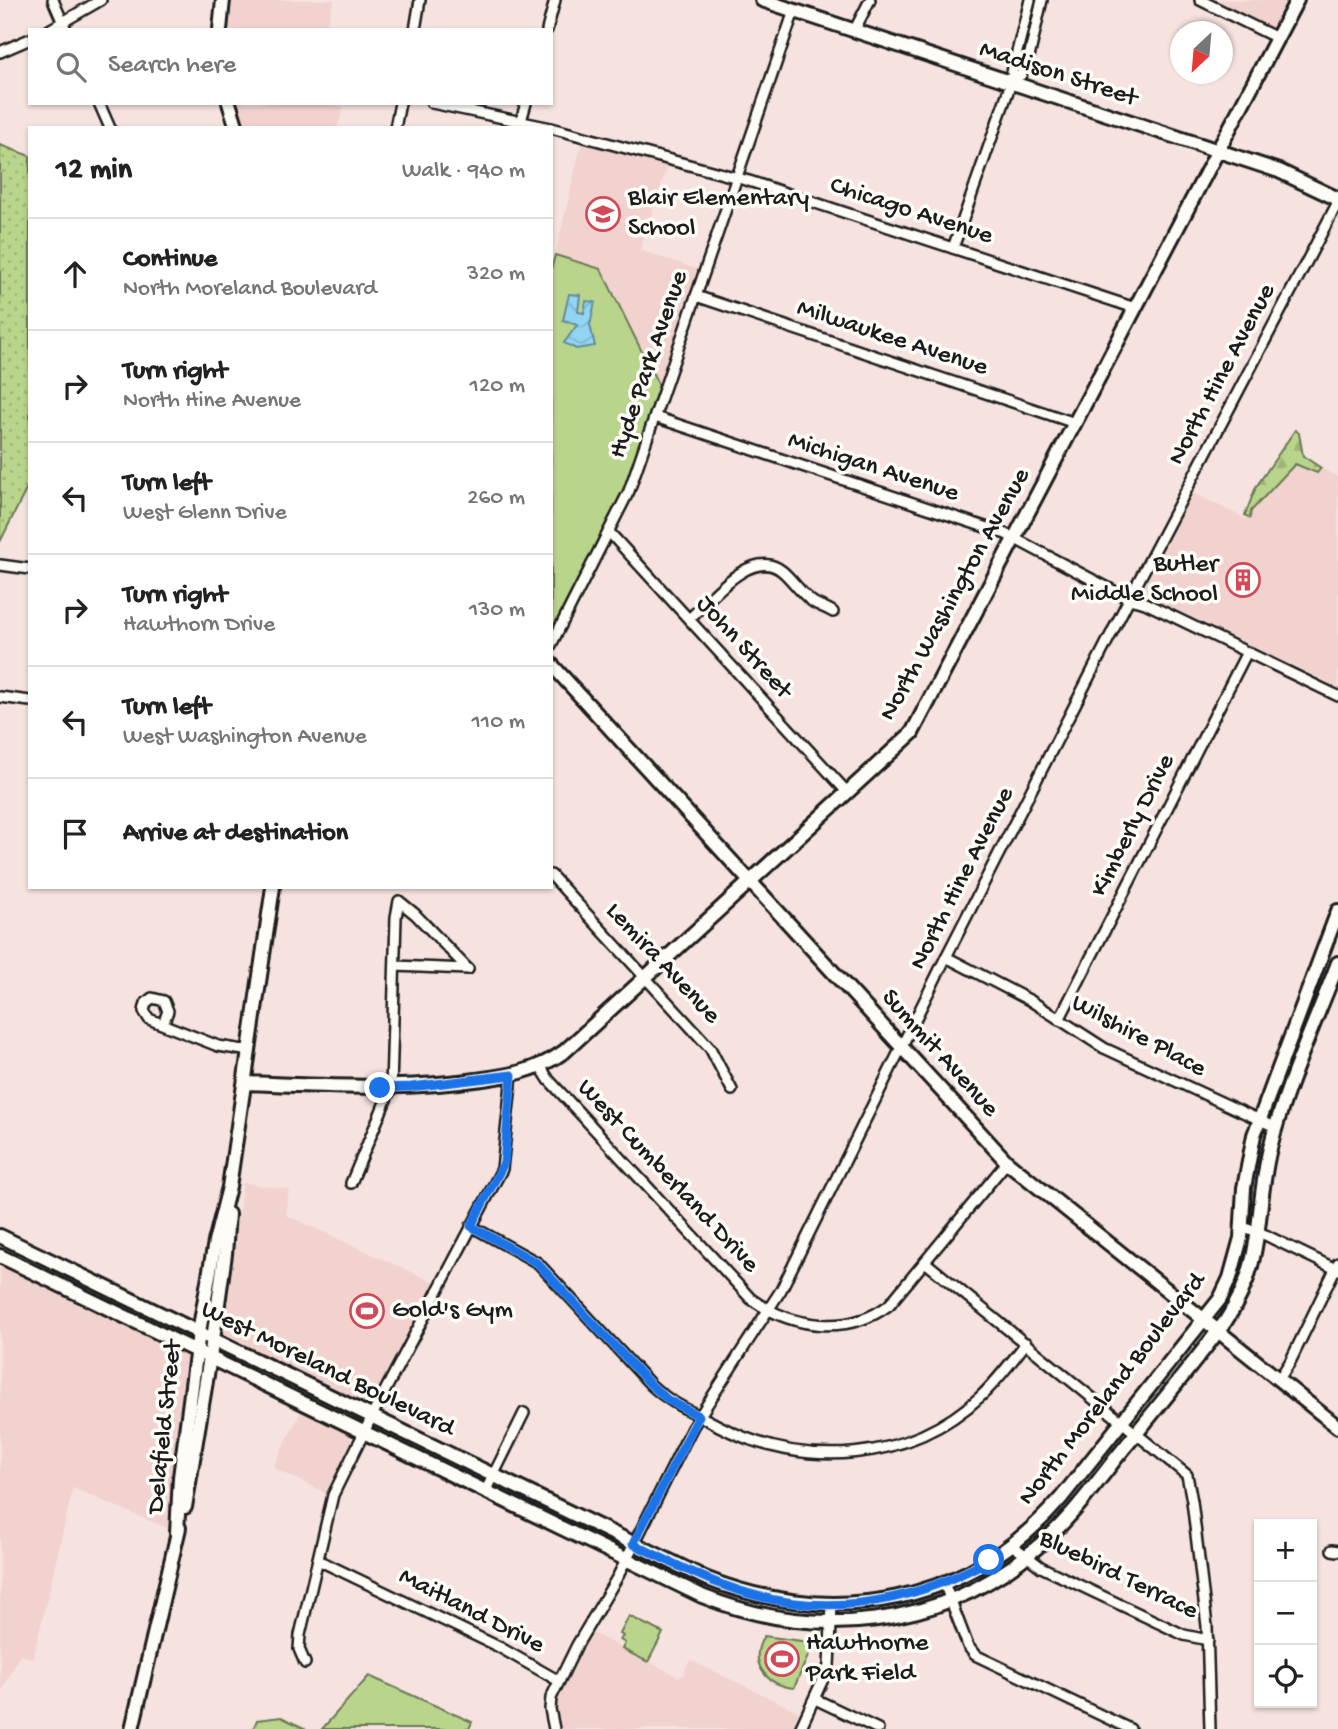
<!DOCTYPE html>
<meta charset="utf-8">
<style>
:root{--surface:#fff;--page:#f6f6f6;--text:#222;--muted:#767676;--line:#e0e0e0}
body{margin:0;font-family:"Gochi Hand",sans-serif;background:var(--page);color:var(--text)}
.controls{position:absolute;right:21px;bottom:21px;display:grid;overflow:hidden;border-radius:0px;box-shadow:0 2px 5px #0004}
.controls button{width:63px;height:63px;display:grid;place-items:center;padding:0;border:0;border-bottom:2px solid var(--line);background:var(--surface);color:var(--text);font:35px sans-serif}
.compass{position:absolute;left:1170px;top:21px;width:63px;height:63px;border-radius:50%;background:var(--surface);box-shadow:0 2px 5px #0004;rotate:206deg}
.stop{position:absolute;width:21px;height:21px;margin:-16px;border:5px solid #1a73e8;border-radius:50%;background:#fff}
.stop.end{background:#1a73e8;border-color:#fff;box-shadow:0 2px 7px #0008}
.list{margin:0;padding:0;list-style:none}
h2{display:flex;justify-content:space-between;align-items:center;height:91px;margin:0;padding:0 28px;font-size:30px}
h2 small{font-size:23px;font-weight:400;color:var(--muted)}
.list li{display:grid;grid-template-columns:46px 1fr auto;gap:21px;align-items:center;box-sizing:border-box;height:112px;padding:0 28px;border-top:2px solid var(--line)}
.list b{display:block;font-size:26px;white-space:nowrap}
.list p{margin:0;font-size:23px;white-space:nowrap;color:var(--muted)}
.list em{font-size:23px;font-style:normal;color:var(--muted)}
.icon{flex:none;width:38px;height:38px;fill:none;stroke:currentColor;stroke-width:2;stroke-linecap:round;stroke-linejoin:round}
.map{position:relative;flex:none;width:1338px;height:1729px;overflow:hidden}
.search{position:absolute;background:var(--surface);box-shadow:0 2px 5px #0004;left:28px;top:28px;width:525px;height:77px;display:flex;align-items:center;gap:18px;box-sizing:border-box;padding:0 24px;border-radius:0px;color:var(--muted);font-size:26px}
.panel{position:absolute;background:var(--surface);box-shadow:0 2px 5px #0004;left:28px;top:126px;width:525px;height:763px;border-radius:0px}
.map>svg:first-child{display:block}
.built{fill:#f1d2ce}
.grass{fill:url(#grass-dots);stroke:#6a7854;stroke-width:2}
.forest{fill:url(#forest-firs);stroke:#6a7854;stroke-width:2}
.green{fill:#b9d48b;stroke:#6a7854;stroke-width:2}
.water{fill:url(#water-waves);stroke:#628b9d;stroke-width:2}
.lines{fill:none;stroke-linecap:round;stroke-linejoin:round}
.street-casing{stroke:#1c1c1c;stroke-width:14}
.secondary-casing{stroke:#1c1c1c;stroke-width:18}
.street{stroke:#fdfcf7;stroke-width:9}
.secondary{stroke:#fdfcf7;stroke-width:12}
.route{stroke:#1a73e8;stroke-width:9}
.labels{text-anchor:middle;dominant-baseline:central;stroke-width:7;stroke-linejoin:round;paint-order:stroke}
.street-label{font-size:26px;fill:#1c1c1c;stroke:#fdfcf7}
.poi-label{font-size:26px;fill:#1c1c1c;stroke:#fdfcf7;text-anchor:start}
</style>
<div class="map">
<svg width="1338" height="1729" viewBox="0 0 1338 1729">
<defs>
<pattern id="grass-dots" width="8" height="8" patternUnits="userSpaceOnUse" patternTransform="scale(1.75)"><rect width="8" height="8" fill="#b9d48b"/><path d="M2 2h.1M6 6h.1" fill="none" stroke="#9eb577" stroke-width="1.8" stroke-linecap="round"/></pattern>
<pattern id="forest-firs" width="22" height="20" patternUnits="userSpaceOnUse" patternTransform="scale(1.75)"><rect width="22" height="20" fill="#b9d48b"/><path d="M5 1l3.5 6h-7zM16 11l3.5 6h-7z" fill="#9eb577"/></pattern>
<pattern id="water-waves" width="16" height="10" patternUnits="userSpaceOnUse" patternTransform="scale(1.75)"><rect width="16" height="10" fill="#91d5f3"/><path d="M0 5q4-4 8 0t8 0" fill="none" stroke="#7cb6d0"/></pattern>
</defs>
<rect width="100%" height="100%" fill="#f6e3df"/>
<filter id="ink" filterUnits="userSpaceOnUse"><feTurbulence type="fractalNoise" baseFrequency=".0143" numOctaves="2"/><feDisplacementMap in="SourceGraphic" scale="14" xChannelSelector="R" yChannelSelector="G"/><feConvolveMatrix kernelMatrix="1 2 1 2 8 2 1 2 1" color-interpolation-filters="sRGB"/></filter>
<g filter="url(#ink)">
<g class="built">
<path d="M232,0H334L325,30H229Z"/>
<path d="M1214,0H1290L1274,29L1266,27Z"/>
<path d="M238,103H324L344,107L337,128H246Z"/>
<path d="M582,142L668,164L640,250L700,270L659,386L601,269L555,255Z"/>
<path d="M1282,448L1338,477V687L1152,598L1143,591L1193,493L1246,519Z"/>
<path d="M243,1183L289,1189L286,1215L435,1283L369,1409L220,1337Z"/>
<path d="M0,1263L183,1352L187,1355L189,1361L167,1528L73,1488L33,1659L20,1654L0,1695Z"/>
<path d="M302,1409L351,1435V1443L326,1493L273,1468Z"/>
<path d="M591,1632L679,1677L683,1675L690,1660L799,1712L793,1729H560L556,1717V1703Z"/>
</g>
<path class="grass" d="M0,145L30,156V482L0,542Z"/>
<path class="forest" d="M1295,430L1299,433L1303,456L1321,468L1317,473L1295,464L1251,511L1250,518L1245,515L1256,487Z"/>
<g class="green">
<path d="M555,255L601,269L659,386L624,491L551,633V270Z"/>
<path d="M629,1616L663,1633L648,1662L622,1649L625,1643L620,1640L623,1636L620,1634Z"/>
<path d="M764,1636L809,1642L812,1647L794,1688C765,1685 748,1662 764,1636Z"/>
<path d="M369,1676L472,1722L469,1729H322Z"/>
<path d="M281,1717L306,1729H253L257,1720Z"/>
</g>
<path class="water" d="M569,294L580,295L578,312L584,313L586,301L595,302L590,325L595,346L576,349L564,343L577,325L563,320Z"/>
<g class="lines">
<g class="street-casing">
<g id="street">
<path d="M53,0L66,30"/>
<path d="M1200,0L1277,38"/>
<path d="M49,30L101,0"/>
<path d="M415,30L420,0"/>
<path d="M547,30L555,0"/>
<path d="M854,31L870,0"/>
<path d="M0,52L30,39"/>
<path d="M1013,78L1012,72L1030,0"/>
<path d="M99,103L110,128"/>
<path d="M432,103L551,128"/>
<path d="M395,128L400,103"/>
<path d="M519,128L526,103"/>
<path d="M551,128L749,181L1135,308"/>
<path d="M953,248L1011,83L1013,78L1021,75L1030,53L1042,0"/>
<path d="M696,296L1075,423"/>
<path d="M655,417L1006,534L1129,599L1145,603L1338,696"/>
<path d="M609,532L847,792"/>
<path d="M0,565L30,569"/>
<path d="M689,619C710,600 752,546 782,571C793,580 801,594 813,602C819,606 827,608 833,612"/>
<path d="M551,645L629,491L794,11"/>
<path d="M0,697L30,701"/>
<path d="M551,875L710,1048L732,1090"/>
<path d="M946,957L1031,1001L1104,1048L1275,1127"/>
<path d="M395,966L468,969"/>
<path d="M1059,1020L1247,652"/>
<path d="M163,1024L168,1011L164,1001L152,998L146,1003L144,1011L149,1019L218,1046L250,1051"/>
<path d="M540,1066L549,1080L751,1299C792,1328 848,1336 889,1305L1007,1162"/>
<path d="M351,1183L391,1088L396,917L399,901L415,914L468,969"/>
<path d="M471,1226L538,1263L651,1385C671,1404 695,1413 719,1426C804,1470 909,1463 981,1396C998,1380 1012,1361 1026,1343"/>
<path d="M1242,1227L1259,1232L1338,1270"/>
<path d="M925,1262L1187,1475L1192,1501L1207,1626L1210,1729"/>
<path d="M1279,1379L1290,1362L1338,1263"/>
<path d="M485,1492L524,1413"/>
<path d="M1012,1545L1041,1567L1184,1635L1208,1640"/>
<path d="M1332,1550L1338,1551"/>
<path d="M318,1560L499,1647L559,1681"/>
<path d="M944,1583L968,1646L975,1655L1130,1729"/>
<path d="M305,1663L299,1649L300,1635L333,1495L377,1406L502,1169L512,1075"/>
<path d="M815,1699L878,1729"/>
<path d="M554,1729L550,1709L551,1698L577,1645L618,1576L692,1428L781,1290L946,957L1129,599L1338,202"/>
<path d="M800,1729L829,1666L832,1605"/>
</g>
</g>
<g class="secondary-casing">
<g id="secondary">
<path d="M762,0L1279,171L1338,199"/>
<path d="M220,30L223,0"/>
<path d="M229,103L237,128"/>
<path d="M551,664L1007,1162L1338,1427"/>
<path d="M246,1083C319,1086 386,1090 459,1082C498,1077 532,1075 565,1051L912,733L1297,0"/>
<path d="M0,1236L705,1578C833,1629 969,1605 1061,1498L1220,1299L1230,1278L1241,1238L1244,1188L1254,1135L1338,911"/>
<path d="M0,1256L702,1596C814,1641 941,1629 1035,1549C1067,1523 1091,1490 1116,1458C1153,1413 1190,1368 1225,1322C1266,1261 1254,1214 1270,1148C1285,1087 1315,1023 1338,963"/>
<path d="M185,1507L213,1339L225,1254L228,1214"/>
<path d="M177,1533L180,1477L199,1332L215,1242L229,1187L273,887"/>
<path d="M132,1729L179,1528"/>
</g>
</g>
<use href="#street" class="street"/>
<use href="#secondary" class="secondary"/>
</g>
</g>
<g class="lines" filter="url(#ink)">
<path class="route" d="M380,1088L411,1087L512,1075L504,1163L471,1226L537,1263L651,1385L668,1400L699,1416L633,1544C663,1558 694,1575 726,1586C816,1620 907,1606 989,1560"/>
</g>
<defs>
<g id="school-ring" transform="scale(1.75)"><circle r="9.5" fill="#fdfcf7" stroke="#d1495b" stroke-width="1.5"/><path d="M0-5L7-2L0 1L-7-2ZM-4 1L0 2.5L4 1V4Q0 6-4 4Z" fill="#d1495b"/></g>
<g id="building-ring" transform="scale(1.75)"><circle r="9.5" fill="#fdfcf7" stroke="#d1495b" stroke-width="1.5"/><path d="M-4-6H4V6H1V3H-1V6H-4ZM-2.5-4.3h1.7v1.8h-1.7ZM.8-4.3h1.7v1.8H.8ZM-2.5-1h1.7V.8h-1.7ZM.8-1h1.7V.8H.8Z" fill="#d1495b"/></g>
<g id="stadium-ring" transform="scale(1.75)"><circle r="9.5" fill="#fdfcf7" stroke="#d1495b" stroke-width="1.5"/><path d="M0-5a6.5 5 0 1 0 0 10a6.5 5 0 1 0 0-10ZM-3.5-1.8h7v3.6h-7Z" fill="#d1495b"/></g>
</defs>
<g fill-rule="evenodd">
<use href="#school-ring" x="603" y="214"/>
<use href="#building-ring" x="1243" y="580"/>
<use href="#stadium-ring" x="367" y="1311"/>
<use href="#stadium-ring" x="782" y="1659"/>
</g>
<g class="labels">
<g class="street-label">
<text transform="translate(1058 75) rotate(18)">Madison Street</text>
<text transform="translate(911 212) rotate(18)">Chicago Avenue</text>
<text transform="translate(892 339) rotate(18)">Milwaukee Avenue</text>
<text transform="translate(650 365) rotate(-71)">Hyde Park Avenue</text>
<text transform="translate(1223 375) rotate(-62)">North Hine Avenue</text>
<text transform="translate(873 468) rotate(18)">Michigan Avenue</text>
<text transform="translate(956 595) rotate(-61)">North Washington Avenue</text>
<text transform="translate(743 648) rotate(48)">John Street</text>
<text transform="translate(1134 826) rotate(-63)">Kimberly Drive</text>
<text transform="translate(963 879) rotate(-63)">North Hine Avenue</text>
<text transform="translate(662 964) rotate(47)">Lemira Avenue</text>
<text transform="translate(1138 1037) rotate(28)">Wilshire Place</text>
<text transform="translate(939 1054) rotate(48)">Summit Avenue</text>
<text transform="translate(667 1177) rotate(47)">West Cumberland Drive</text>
<text transform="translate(327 1370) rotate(26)">West Moreland Boulevard</text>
<text transform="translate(1113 1390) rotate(-52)">North Moreland Boulevard</text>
<text transform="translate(166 1427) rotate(-84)">Delafield Street</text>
<text transform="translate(1118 1576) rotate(26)">Bluebird Terrace</text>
<text transform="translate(471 1612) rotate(27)">Maitland Drive</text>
</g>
<g class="poi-label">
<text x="628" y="199">Blair Elementary<tspan x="628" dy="30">School</tspan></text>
<text x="1218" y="565" text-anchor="end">Butler<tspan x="1218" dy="30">Middle School</tspan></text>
<text x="392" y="1311">Gold's Gym</text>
<text x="806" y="1644">Hawthorne<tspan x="806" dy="30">Park Field</tspan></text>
</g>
</g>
</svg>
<div class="controls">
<button>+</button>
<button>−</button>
<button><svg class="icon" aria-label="locate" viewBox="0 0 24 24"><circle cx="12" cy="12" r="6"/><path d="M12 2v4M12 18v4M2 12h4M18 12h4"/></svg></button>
</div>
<svg class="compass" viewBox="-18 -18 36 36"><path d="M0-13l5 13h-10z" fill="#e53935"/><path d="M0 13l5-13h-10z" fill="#767676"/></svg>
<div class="stop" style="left:989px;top:1560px"></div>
<div class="stop end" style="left:380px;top:1088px"></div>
<div class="search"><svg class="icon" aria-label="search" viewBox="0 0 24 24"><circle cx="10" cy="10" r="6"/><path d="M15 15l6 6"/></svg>Search here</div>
<section class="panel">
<h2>12 min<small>Walk · 940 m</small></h2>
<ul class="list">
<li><svg class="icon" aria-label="ahead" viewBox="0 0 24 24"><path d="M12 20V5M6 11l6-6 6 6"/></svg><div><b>Continue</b><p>North Moreland Boulevard</p></div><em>320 m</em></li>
<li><svg class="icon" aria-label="right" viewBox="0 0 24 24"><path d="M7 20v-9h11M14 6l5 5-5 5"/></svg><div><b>Turn right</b><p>North Hine Avenue</p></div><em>120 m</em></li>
<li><svg class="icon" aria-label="left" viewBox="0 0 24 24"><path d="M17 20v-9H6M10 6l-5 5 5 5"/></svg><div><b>Turn left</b><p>West Glenn Drive</p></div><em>260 m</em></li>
<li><svg class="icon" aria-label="right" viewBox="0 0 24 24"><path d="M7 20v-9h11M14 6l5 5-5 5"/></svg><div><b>Turn right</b><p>Hawthorn Drive</p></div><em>130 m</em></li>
<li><svg class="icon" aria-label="left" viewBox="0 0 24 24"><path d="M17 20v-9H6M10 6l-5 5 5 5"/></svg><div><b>Turn left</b><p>West Washington Avenue</p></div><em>110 m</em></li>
<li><svg class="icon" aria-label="arrive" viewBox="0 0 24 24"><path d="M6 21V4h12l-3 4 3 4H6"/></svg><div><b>Arrive at destination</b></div></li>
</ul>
</section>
</div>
